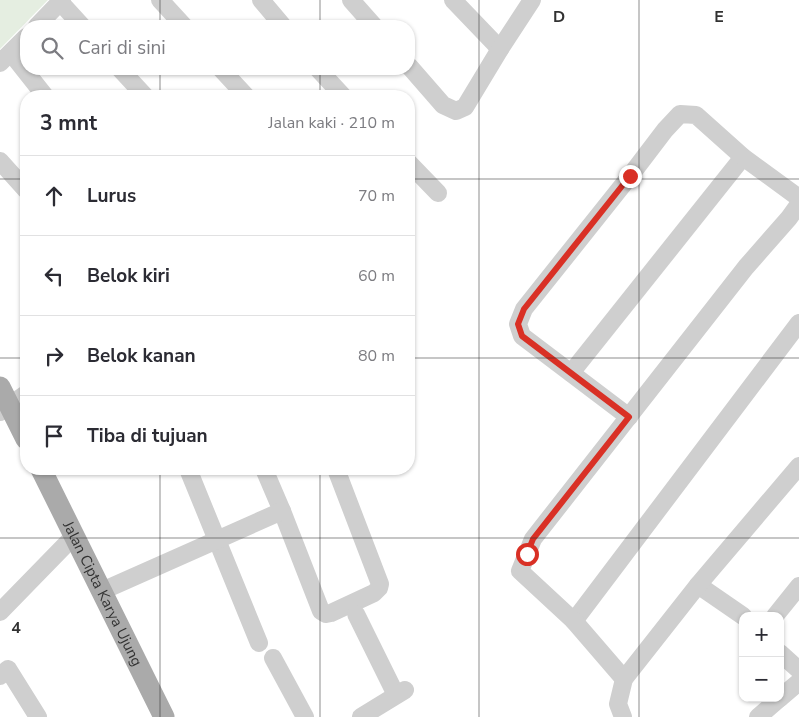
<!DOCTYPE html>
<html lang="id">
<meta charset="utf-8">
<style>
:root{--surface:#fff;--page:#f2f2f3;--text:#2b2b33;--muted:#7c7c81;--line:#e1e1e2}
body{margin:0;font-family:"Nunito Sans",sans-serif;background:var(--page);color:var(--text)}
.controls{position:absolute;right:15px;bottom:15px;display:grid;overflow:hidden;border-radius:10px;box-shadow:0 1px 4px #0004}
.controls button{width:45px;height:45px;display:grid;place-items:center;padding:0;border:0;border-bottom:1px solid var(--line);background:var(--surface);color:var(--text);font:25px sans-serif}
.stop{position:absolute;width:15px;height:15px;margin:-11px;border:4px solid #d93025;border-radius:50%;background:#fff}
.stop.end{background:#d93025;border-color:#fff;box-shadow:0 1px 5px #0008}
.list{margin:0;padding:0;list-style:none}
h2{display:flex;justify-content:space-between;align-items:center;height:65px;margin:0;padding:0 20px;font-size:21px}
h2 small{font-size:16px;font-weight:400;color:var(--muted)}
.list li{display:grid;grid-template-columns:32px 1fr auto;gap:15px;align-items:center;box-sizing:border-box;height:80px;padding:0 20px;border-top:1px solid var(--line)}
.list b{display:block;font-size:19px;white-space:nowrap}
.list em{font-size:16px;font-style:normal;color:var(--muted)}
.icon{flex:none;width:28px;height:28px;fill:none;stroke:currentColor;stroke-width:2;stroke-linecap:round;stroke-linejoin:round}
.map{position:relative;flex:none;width:799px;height:717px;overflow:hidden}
.search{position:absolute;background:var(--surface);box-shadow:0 1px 4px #0004;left:20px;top:20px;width:395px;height:55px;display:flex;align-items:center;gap:12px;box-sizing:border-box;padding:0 18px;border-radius:20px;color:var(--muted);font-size:19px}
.panel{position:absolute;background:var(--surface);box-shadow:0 1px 4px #0004;left:20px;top:90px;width:395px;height:385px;border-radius:20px}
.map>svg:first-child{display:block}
.green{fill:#e5eee1}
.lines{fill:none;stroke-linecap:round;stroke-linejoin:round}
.minor{stroke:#cfcfcf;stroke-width:18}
.major{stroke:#aaa;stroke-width:21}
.route{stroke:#d93025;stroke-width:6}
.grid{fill:none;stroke:#323232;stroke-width:1;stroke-opacity:0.55}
.labels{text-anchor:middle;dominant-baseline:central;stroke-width:5;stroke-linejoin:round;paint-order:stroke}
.street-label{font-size:15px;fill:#323232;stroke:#fff}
.grid-label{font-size:16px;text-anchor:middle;font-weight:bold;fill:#323232;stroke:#fff;stroke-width:5;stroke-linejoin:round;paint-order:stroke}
</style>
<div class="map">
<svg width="799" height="717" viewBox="0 0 799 717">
<rect width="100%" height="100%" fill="#fff"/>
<path class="green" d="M0,0H48L0,49Z"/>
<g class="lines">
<g class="minor">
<path d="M160,0L184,26"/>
<path d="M261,0L283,26"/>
<path d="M351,0L374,26"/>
<path d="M453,0L500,49"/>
<path d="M60,2L82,26"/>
<path d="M37,26L62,0"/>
<path d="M11,53L45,96"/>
<path d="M0,63L26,37"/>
<path d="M409,66L443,105L456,111L465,107L500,49L532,0"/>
<path d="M120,69L145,96"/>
<path d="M221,69L246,96"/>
<path d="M318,69L343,96"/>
<path d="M0,161L26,190"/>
<path d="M409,163L438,193"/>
<path d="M571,373L743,157"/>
<path d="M0,412L26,394"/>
<path d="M629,417L522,336L518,324L524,309L630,176L665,130L680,114L696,115L743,157L799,198"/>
<path d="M188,469L259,643"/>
<path d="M264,469L282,511L321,611L326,614L331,613L374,593L379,588L380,584L336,469"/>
<path d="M698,585L743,616"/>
<path d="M102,591L282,511"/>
<path d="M0,612L74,536"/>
<path d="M356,614L396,695"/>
<path d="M775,616L799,586"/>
<path d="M574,621L799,323"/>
<path d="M780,653L799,670"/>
<path d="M273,658L305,717"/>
<path d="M0,676L8,669L38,717"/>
<path d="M624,679L574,621L520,571L533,539L746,267L789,218L799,204"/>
<path d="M780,698L799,682"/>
<path d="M361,717L405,690"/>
<path d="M623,717L618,704L624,679L698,585L799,466"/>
<path d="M758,717L780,698"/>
</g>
<g class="major">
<path d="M0,387L26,439"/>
<path id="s1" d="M41,469L164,717"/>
</g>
</g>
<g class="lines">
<path class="route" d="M527,554L533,539L629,417L522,336L518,324L524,309L630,176"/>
</g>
<path class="grid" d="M160,0V26M320,0V26M479,0V717M639,0V717M160,69V96M320,69V96M0,179H26M409,179H799M0,358H26M409,358H799M160,469V717M320,469V717M0,538H799"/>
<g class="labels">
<g class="street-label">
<text stroke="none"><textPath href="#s1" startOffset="139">Jalan Cipta Karya Ujung</textPath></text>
</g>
</g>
<g class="grid-label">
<text x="559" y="22">D</text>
<text x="719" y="22">E</text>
<text x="16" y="633">4</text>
</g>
</svg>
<div class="controls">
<button>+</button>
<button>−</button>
</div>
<div class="stop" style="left:527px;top:554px"></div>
<div class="stop end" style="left:630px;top:176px"></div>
<div class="search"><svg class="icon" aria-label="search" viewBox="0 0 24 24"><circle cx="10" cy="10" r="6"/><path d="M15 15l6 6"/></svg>Cari di sini</div>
<section class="panel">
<h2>3 mnt<small>Jalan kaki · 210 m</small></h2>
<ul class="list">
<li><svg class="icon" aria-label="ahead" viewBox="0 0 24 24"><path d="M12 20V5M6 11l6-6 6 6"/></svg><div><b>Lurus</b></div><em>70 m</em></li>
<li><svg class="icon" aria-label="left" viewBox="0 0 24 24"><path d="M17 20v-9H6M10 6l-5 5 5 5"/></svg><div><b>Belok kiri</b></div><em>60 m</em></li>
<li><svg class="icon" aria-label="right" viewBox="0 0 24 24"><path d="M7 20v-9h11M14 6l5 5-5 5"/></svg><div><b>Belok kanan</b></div><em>80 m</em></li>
<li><svg class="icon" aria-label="arrive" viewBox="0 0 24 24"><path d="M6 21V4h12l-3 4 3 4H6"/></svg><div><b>Tiba di tujuan</b></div></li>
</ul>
</section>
</div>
